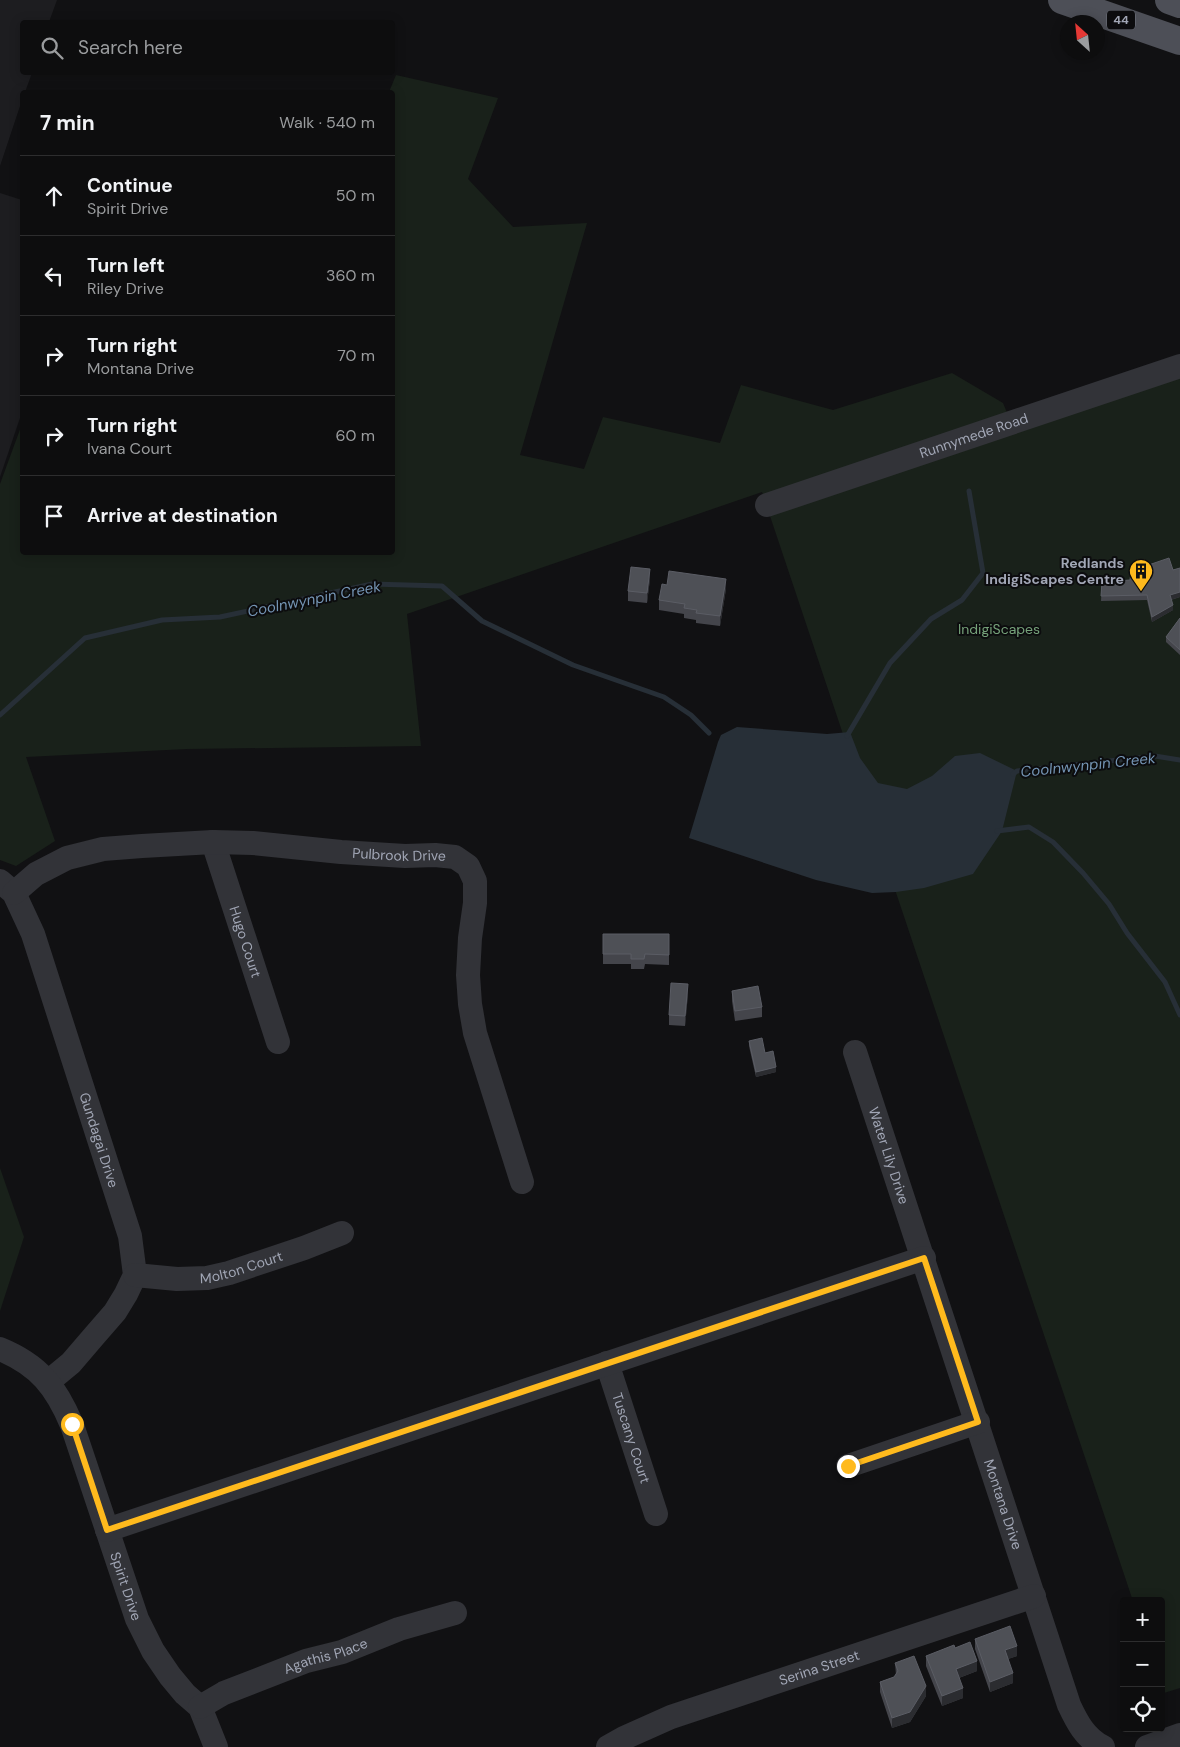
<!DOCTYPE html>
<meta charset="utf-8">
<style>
:root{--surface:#0d0d0e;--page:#1b1b1c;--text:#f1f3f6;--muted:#9a9c9e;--line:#2d2d2e}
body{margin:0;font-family:"DM Sans",sans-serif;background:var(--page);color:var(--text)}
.controls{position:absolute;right:15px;bottom:15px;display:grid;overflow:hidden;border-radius:5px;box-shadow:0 2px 12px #0003}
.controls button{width:45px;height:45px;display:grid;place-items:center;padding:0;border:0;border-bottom:1px solid var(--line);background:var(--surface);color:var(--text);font:25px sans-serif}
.compass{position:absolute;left:1060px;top:15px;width:45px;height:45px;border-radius:50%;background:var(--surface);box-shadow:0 2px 12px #0003;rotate:333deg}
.stop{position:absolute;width:15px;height:15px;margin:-11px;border:4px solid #ffba1d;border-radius:50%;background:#fff}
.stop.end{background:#ffba1d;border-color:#fff;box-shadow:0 1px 5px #0008}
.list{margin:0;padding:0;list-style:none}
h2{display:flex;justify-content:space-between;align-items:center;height:65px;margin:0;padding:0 20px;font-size:21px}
h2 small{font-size:16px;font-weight:400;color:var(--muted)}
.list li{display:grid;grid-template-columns:32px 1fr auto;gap:15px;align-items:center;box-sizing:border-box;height:80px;padding:0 20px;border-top:1px solid var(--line)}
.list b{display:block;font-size:19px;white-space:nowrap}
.list p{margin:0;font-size:16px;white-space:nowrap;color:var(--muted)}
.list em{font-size:16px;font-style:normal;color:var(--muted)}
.icon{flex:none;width:28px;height:28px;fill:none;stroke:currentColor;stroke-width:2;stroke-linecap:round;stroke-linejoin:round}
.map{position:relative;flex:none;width:1180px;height:1747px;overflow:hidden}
.search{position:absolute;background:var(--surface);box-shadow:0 2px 12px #0003;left:20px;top:20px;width:375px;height:55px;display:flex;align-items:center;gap:12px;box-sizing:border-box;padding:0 18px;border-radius:5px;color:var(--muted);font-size:19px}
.panel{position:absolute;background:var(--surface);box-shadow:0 2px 12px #0003;left:20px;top:90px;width:375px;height:465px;border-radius:5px}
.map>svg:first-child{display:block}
.built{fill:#1d1d20}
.green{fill:#19211a}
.water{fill:#272f37}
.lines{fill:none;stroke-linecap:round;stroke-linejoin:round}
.stream{stroke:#272f37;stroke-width:5}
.minor{stroke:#323338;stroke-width:24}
.major{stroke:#4d4f57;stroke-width:28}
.wall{fill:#44454b}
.shaded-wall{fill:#2b2c30}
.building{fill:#4e5056;stroke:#5b5d65}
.route{stroke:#ffba1d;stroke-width:6}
.labels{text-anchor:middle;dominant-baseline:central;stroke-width:4;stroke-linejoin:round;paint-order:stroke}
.shield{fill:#0c0c0e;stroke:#747883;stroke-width:1}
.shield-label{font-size:12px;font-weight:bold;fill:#a1a6b5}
.street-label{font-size:14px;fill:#a1a6b5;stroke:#0c0c0e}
.poi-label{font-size:14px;font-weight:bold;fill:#a1a6b5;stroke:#0c0c0e;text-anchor:end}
.park-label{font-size:14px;fill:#76a27a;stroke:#0c0c0e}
.water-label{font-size:15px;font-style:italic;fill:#7494b3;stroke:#0c0c0e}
</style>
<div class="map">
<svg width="1180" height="1747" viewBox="0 0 1180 1747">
<rect width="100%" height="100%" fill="#111113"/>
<g class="built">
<path d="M0,0H57L49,22H22V72L32,73L25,92H22V100L0,166Z"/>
<path d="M0,193L22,200V412L0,477Z"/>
</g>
<g class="green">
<path d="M396,75L498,98L468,179L513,227L587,223L520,455L584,469L603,417L720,443L741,385L833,410L952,373L1003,403L1015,432L1180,376V1688L1164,1693L1161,1687V1601H1133L762,492L407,614L421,746L187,749L26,757L55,841L16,866L0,860V484L22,424V552H392V92H389Z"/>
<path d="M0,1168L24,1237L0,1311Z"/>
</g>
<path class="water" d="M737,727L827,734L850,732L860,758L878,783L907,789L932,776L955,756L980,753L1017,771L1002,831L973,874L924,888L896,892L872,893L816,880L689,838L718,742L721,735Z"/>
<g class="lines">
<g class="stream">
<path d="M0,715L85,638L162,620L220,617L372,584L442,586L482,621L573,665L664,697L691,715L709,733"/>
<path d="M847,736L890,663L931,619L962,600L983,573L969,491"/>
<path d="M1013,774L1017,771L1155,756L1180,760"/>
<path d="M997,831L1029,827L1053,842L1083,873L1109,904L1127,933L1165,982L1180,1015"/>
</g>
<g class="minor">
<path id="s1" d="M767,505L1180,366"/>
<path id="s2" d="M213,842L278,1042"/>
<path id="s3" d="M0,881L14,893L33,934L130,1236L135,1275L126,1294L115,1312L95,1335L71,1363L48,1382"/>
<path id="s4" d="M14,893L36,874L67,858L103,849L142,846L213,842L253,843L341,852L405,856L435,855L455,857L468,866L475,881V903L470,938L468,975L470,1004L475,1033L522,1182"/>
<path id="s5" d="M855,1052L1069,1705C1077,1722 1085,1738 1103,1747"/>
<path id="s6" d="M135,1275L177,1279L207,1278L229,1273L304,1248L342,1233"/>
<path id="s7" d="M0,1349C39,1365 56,1387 72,1425L137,1619L153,1651L170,1676L185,1694L200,1707L216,1747"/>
<path id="s8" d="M607,1363L656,1514"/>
<path d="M848,1466L978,1422"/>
<path d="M107,1530L924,1258"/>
<path id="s9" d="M200,1707L224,1693L306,1661L342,1652L399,1629L455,1613"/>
<path id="s10" d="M608,1747L624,1738L671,1717L1034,1596"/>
<path d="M1147,1747L1180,1735"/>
</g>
<g class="major">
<path d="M1062,0L1180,41"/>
<path d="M1169,0L1180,4"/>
</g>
</g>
<g class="wall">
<path d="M1180,568V597L1171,600L1173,610L1152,622L1147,600L1101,601L1102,582L1130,580Z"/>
<path d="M650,579L647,603L628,601V591Z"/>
<path d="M726,589L720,626L696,623V620L684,618V614L659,610V600Z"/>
<path d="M1180,618V655L1166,642V637Z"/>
<path d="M603,934H669V965L645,964L644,969H631V964H603Z"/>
<path d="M732,991L762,1007V1017L735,1021L732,1001Z"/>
<path d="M688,994L685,1026L669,1025V1015Z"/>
<path d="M749,1041L765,1053L776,1072L756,1077L749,1046Z"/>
<path d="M975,1639L1017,1656L1008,1659L1013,1683L990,1692L975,1649Z"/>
<path d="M955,1648L977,1671L959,1678L963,1698L942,1706L926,1666V1656Z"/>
<path d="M895,1663L926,1696L910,1722L892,1728L880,1692V1682L894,1677L896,1675Z"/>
</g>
<g class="shaded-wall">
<path d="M650,569V579L647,603V593Z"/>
<path d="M726,579V589L720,626V616Z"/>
<path d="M1180,592V597L1170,600V595Z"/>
<path d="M1173,605V610L1152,622V617Z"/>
<path d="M688,984V994L685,1026V1016Z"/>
<path d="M776,1067V1072L756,1077V1072Z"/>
<path d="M1017,1646V1656L1005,1660V1650Z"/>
<path d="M977,1661V1671L956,1679V1669Z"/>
<path d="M1013,1673V1683L990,1692V1682Z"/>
<path d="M926,1686V1696L910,1722L892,1728V1718Z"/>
<path d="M963,1688V1698L942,1706V1696Z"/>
</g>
<g class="building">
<path d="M1169,558L1173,570L1180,568V592L1170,595L1173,605L1152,617L1147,595L1101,596L1102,582L1130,580L1131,571Z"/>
<path d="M631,567L650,569L647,593L628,591Z"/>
<path d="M669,571L726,579L720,616L696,613L697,610L684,608L685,604L659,600L662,584L667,585Z"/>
<path d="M1180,618V650L1166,637Z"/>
<path d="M603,934H669V955L645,954L644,959H631V954H603Z"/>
<path d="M671,983L688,984L685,1016L669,1015Z"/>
<path d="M758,986L762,1007L735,1011L732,991Z"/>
<path d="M762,1038L765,1053L773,1051L776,1067L756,1072L749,1041Z"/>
<path d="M1010,1626L1017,1646L1005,1650L1013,1673L990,1682L975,1639Z"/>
<path d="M970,1642L977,1661L956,1669L963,1688L942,1696L926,1656L954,1645L955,1648Z"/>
<path d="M914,1656L926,1686L910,1712L892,1718L880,1682L894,1677L898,1671L895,1663Z"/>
</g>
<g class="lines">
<path class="route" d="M72,1424L107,1530L924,1258L978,1422L848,1466"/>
</g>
<defs>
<g id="building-pin" transform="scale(1.25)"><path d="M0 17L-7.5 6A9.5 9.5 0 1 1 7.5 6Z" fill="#ffba1d" stroke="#0c0c0e"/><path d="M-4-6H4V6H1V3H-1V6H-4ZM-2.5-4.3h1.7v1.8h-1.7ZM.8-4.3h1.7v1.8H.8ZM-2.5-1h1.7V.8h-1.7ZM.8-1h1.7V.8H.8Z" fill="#111"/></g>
</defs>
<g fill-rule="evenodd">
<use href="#building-pin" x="1141" y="571"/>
</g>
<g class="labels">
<rect class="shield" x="1107" y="10.5" width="28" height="19" rx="4"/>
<g class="shield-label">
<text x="1121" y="20">44</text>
</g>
<g class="street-label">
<text stroke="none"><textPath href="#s1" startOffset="218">Runnymede Road</textPath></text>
<text stroke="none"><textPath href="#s4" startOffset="398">Pulbrook Drive</textPath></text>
<text stroke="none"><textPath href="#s2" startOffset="105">Hugo Court</textPath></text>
<text stroke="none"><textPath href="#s3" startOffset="280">Gundagai Drive</textPath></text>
<text stroke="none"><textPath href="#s5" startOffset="109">Water Lily Drive</textPath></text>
<text stroke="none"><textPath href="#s6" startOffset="108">Molton Court</textPath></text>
<text stroke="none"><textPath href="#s8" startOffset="79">Tuscany Court</textPath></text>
<text stroke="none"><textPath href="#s5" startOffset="476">Montana Drive</textPath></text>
<text stroke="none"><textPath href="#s7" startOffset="278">Spirit Drive</textPath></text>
<text stroke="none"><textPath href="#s9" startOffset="136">Agathis Place</textPath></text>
<text stroke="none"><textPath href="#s10" startOffset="226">Serina Street</textPath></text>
</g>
<g class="poi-label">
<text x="1124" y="563">Redlands<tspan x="1124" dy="16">IndigiScapes Centre</tspan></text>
</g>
<g class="park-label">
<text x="999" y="629">IndigiScapes</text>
</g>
<g class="water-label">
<text transform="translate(314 599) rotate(-11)">Coolnwynpin Creek</text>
<text transform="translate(1088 765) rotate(-6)">Coolnwynpin Creek</text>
</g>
</g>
</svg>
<div class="controls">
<button>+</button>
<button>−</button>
<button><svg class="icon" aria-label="locate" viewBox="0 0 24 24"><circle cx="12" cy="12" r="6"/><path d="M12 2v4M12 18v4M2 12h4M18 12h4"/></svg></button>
</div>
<svg class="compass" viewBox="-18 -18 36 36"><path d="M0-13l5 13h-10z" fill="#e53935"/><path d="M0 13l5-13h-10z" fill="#9a9c9e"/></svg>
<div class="stop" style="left:72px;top:1424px"></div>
<div class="stop end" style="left:848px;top:1466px"></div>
<div class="search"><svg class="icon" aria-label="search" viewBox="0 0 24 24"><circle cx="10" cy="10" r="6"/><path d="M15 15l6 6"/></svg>Search here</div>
<section class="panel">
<h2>7 min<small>Walk · 540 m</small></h2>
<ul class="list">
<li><svg class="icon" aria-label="ahead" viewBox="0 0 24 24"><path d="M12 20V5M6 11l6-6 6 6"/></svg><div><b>Continue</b><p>Spirit Drive</p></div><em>50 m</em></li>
<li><svg class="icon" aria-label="left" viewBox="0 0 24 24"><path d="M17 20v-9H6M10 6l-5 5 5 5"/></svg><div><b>Turn left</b><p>Riley Drive</p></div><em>360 m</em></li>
<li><svg class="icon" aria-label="right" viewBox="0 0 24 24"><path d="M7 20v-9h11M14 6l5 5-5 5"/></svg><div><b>Turn right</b><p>Montana Drive</p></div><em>70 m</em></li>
<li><svg class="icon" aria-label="right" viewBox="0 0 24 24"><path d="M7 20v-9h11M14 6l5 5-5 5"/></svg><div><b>Turn right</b><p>Ivana Court</p></div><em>60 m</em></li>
<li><svg class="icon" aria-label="arrive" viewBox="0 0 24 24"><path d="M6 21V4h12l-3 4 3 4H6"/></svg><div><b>Arrive at destination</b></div></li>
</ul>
</section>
</div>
